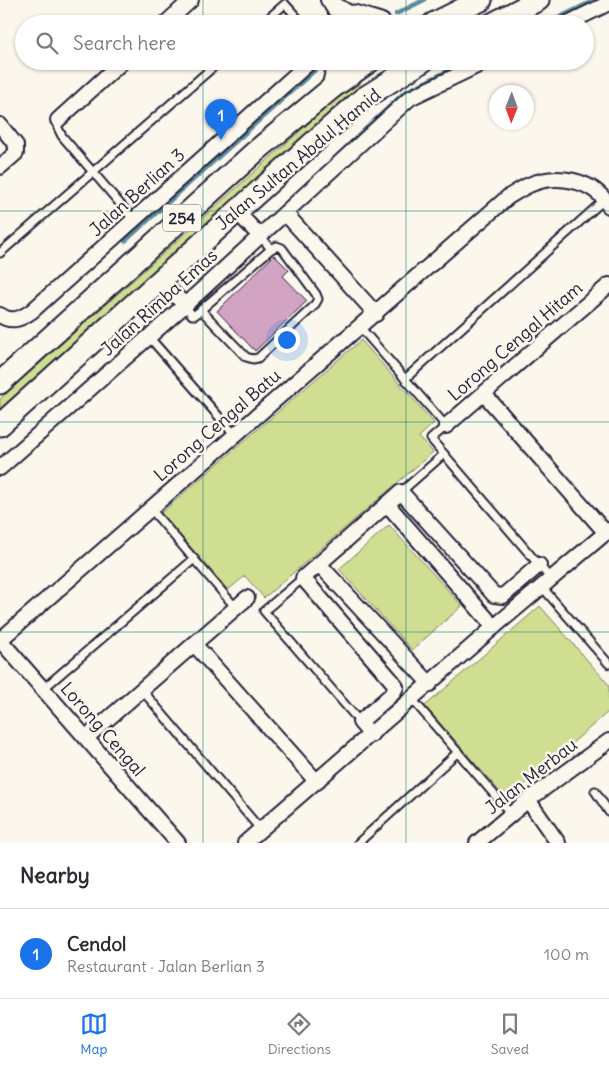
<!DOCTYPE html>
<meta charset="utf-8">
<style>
:root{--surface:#fff;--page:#f2f2f3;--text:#2b2b33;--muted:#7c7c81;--line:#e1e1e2;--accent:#1a73e8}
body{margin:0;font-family:Delius,sans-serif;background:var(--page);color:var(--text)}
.compass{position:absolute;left:489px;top:85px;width:45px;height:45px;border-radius:50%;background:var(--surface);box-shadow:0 1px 4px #0004;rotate:181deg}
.you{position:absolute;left:286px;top:339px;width:18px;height:18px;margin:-12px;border:4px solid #fff;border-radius:50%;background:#1a73e8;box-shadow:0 0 0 8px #1a73e833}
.badge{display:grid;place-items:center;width:32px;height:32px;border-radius:50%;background:var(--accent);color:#fff;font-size:16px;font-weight:700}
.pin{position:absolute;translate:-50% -41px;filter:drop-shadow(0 1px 2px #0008)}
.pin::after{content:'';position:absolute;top:26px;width:18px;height:15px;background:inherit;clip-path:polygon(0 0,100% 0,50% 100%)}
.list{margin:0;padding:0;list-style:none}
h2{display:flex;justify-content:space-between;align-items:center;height:65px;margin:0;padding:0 20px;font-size:21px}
h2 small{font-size:16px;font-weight:400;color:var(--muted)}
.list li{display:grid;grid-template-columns:32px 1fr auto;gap:15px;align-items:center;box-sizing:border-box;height:90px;padding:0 20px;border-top:1px solid var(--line)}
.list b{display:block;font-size:19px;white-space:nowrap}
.list p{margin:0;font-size:16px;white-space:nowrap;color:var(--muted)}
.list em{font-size:16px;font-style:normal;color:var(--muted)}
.icon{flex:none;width:28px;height:28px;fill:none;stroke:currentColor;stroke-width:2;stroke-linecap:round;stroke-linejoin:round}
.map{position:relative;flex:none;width:609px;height:843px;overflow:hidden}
.search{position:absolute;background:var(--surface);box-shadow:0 1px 4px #0004;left:15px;right:15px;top:15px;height:55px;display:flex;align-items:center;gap:12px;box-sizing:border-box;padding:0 18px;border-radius:28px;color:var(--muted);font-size:19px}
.sheet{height:155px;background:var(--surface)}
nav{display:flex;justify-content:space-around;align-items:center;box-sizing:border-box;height:70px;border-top:1px solid var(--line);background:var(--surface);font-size:14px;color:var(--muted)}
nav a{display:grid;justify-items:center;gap:2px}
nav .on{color:var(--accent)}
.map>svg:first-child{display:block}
.green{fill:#d0de92;stroke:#798066}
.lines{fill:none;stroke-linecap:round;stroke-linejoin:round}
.stream{stroke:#5b8b9c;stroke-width:4.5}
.building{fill:#d2a3c3;stroke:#22223b}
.service-casing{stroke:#22223b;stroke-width:11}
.minor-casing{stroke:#22223b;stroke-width:18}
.primary-casing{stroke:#22223b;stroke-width:25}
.service{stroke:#fbf7ec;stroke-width:7}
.minor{stroke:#fbf7ec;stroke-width:14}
.primary{stroke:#fbf7ec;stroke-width:21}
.grid{fill:none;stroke:#0f766e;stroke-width:1;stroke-opacity:0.55}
.labels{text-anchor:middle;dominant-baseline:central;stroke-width:5;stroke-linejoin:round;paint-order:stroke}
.shield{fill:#fbf7ec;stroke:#636270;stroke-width:1}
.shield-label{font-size:16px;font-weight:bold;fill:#22223b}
.street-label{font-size:18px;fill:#22223b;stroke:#fbf7ec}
</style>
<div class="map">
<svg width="609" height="843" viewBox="0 0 609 843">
<rect width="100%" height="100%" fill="#fbf7ec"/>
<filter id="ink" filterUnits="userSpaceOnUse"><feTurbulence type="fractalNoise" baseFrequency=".02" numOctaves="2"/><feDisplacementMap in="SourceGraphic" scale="10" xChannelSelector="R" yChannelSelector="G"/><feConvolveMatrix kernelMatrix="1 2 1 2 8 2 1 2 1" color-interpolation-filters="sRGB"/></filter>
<g filter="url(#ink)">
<g class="green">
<path d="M356,81L363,88L0,411V399Z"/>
<path d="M361,340L434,423L419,437L433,452L264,598L245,576L228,590L161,513Z"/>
<path d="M389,525L462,606L412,650L339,569Z"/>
<path d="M540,606L609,685V711L507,800L425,706Z"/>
</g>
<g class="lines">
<g class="stream">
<path d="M396,14L424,0"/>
<path d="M546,24L595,0"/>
<path d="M316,176L405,92L468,61"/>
<path d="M125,241L325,61"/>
</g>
</g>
<path class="building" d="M274,255L289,270L283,276L307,301L255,351L217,311Z"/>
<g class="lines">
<g class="service-casing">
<g id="service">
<path d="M262,24L285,4L303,24"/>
<path d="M58,120V128L62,136L134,220"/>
<path d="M0,253L220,61"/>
<path d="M185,305L192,315H195L271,249L260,236"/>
<path d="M201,310L246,357L253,359L258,358L314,306L318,299L316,294L282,248L277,246L271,249"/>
<path d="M360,327L446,426L431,439L551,579"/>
<path d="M149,337L235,435"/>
<path d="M405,379L605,199"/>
<path d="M401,492L444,454"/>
<path d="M150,508L236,608"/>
<path d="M303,578L264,611L360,722"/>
<path d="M542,587L609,664"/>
<path d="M43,689L194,559"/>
<path d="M142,690L261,830"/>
<path d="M412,699L511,814"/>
<path d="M595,791L609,812"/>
<path d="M358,843L458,752"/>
</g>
</g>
<g class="minor-casing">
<g id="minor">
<path d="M328,0L354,16L359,23"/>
<path d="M332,6L346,24"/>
<path d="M165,24L191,0"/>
<path d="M566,24L609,3"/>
<path d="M58,120L123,61"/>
<path d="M0,125L16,145V153L0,167"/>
<path d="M236,211L260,236"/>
<path d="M285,213L376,314"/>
<path d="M160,280L185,305"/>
<path d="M0,315C11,323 21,319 32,311L311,61"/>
<path d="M484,394L606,533"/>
<path d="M446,426L609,285"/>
<path d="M0,468L185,305L410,98L487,61"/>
<path d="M387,504L494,627"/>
<path d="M319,564L430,684"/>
<path d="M0,640L508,197C515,193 522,188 529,185C556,173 593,179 609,206"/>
<path d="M0,640L178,843"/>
<path d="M194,644L317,782"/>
<path d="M371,735L360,722L393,693L396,687L393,682L303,578L401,492L494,595L503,596L539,565"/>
<path d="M86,738L247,598"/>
<path d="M528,800L558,843"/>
<path d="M245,843L494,627L609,530"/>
<path d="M477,843L528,800L609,741"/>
</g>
</g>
<g class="primary-casing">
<g id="primary">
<path d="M354,16L380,24"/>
<path d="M433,24L481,0"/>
<path d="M492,24L538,0"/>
<path d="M333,87L339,61"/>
<path d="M0,383L255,152L333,87L370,61"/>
<path d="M0,425L326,131L364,98L423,61"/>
</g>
</g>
<use href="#service" class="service"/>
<use href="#minor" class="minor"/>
<use href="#primary" class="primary"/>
</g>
</g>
<path class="grid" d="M203,0V24M406,0V24M203,61V843M406,61V843M0,211H609M0,422H609M0,632H609"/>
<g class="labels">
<rect class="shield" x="163" y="204.5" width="38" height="27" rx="4"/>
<g class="shield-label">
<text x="182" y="218">254</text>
</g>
<g class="street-label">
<text transform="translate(298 159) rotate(-40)">Jalan Sultan Abdul Hamid</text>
<text transform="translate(137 192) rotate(-42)">Jalan Berlian 3</text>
<text transform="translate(159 302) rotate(-42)">Jalan Rimba Emas</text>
<text transform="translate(515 341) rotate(-41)">Lorong Cengal Hitam</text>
<text transform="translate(217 425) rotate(-41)">Lorong Cengal Batu</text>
<text transform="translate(103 729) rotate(49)">Lorong Cengal</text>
<text transform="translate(531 776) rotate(-38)">Jalan Merbau</text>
</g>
</g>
</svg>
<svg class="compass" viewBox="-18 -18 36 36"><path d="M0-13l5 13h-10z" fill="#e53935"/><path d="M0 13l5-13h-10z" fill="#7c7c81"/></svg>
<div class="you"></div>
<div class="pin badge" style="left:221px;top:140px">1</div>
<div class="search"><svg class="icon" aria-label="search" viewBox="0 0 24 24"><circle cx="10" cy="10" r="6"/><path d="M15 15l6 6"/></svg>Search here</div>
</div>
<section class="sheet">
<h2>Nearby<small></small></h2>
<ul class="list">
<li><span class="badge">1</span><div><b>Cendol</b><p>Restaurant · Jalan Berlian 3</p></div><em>100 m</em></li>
</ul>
</section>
<nav>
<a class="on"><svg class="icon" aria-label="map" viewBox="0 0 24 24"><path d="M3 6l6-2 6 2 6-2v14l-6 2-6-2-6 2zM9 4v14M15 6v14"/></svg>Map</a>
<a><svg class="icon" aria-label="directions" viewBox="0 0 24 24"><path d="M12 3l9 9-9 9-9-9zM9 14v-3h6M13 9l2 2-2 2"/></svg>Directions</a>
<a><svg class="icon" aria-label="saved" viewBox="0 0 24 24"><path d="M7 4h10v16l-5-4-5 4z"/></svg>Saved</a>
</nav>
